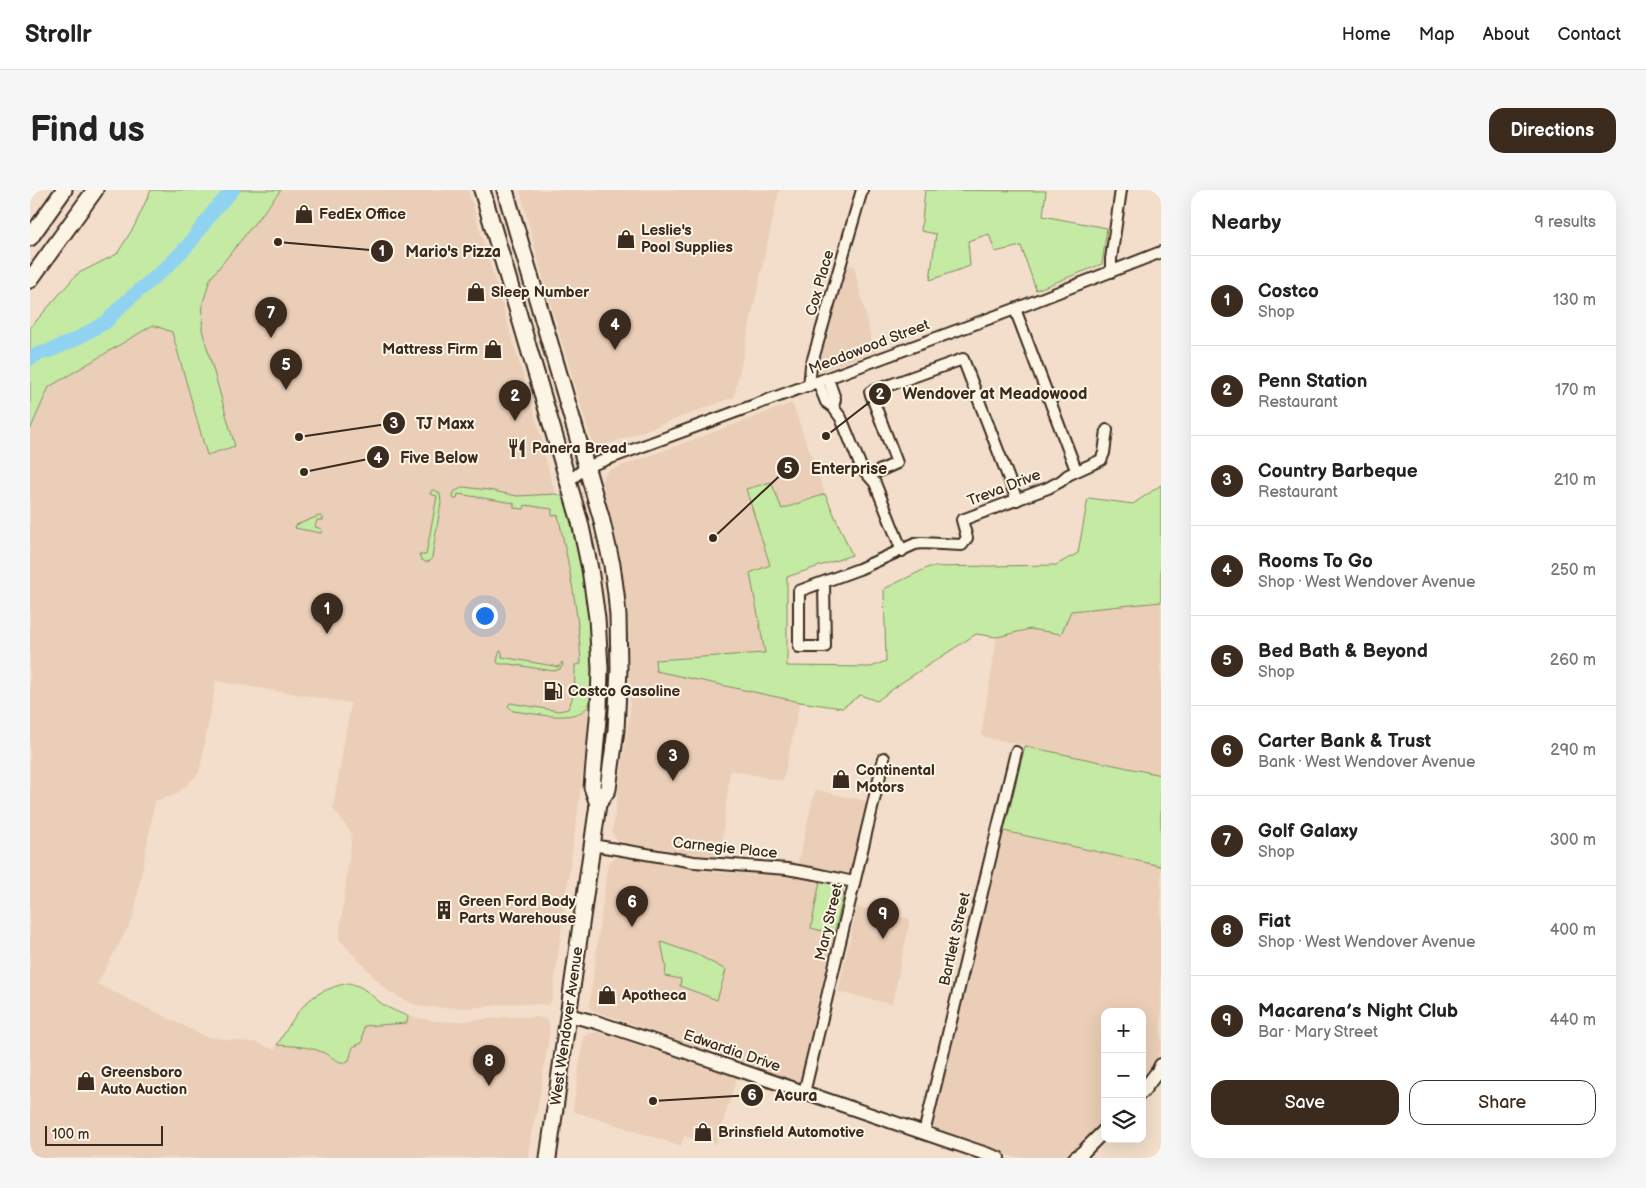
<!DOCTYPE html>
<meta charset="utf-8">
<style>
:root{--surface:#fff;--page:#f6f6f6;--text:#222;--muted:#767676;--line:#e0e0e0;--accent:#3b2a1e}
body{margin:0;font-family:"Balsamiq Sans",sans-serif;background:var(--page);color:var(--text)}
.controls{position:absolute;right:15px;bottom:15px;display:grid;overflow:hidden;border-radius:10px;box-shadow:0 5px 20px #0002}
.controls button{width:45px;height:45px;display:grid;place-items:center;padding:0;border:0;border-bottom:1px solid var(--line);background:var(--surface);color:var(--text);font:25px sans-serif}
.scale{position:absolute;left:15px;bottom:12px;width:118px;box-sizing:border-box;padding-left:5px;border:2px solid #3b2a1e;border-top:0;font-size:14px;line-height:18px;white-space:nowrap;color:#3b2a1e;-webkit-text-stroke:4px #fcf5e5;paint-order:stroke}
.you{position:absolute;left:454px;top:425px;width:18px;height:18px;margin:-12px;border:4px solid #fff;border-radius:50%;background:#1a73e8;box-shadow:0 0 0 8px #1a73e833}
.badge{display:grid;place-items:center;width:32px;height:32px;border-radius:50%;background:var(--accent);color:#fff;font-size:16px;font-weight:700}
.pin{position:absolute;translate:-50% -41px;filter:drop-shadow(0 1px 2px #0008)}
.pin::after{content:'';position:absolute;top:26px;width:18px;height:15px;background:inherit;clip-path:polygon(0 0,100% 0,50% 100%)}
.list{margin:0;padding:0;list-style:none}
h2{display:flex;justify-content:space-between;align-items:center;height:65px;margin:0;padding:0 20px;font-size:21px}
h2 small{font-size:16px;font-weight:400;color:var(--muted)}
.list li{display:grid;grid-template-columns:32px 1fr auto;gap:15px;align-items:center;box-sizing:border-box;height:90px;padding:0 20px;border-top:1px solid var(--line)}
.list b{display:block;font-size:19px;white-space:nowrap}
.list p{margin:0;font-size:16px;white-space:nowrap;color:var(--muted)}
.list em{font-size:16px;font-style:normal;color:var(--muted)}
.actions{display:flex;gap:10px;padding:15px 20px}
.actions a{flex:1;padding:11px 0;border:1px solid var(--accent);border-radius:15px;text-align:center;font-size:18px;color:var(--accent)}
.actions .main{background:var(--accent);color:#fff}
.icon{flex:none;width:28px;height:28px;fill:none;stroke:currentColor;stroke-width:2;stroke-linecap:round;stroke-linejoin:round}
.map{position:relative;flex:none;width:1131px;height:968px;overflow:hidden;border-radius:15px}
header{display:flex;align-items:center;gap:30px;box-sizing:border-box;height:70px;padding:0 25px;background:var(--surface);border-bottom:1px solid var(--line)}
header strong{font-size:24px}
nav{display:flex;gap:28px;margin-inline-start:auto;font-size:18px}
.intro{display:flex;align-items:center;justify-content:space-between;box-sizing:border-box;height:120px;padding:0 30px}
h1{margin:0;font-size:35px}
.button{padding:12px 22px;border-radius:15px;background:var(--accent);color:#fff;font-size:18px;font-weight:700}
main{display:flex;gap:30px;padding:0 30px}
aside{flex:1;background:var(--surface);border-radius:15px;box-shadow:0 5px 20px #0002}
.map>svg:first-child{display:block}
.built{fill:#eaceb7;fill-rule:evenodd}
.green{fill:#c5eaa4;stroke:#808a61}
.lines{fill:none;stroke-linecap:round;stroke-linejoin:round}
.river{stroke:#90d3f1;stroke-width:14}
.minor-casing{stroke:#3b2a1e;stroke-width:14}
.major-casing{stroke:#3b2a1e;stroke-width:16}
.highway-casing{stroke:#3b2a1e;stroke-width:19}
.minor{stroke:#fcf5e5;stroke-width:10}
.major{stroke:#fcf5e5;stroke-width:12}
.highway{stroke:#fcf5e5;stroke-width:15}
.labels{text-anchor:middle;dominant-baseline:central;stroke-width:4;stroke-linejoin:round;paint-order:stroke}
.poi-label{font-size:15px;font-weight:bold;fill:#3b2a1e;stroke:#fcf5e5;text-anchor:start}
.street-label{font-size:15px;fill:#3b2a1e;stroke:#fcf5e5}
.leader{fill:none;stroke:#3b2a1e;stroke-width:2}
.callout-dot{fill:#3b2a1e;stroke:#fcf5e5;stroke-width:2}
.mark-label{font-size:15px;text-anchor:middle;font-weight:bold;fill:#fff}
.callout-label{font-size:16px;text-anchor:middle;font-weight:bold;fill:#3b2a1e;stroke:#fcf5e5;stroke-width:4;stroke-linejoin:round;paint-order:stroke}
</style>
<header>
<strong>Strollr</strong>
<nav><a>Home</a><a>Map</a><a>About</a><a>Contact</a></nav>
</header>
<div class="intro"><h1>Find us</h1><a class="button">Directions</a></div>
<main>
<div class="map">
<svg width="1131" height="968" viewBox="0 0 1131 968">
<rect width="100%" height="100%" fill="#f2deca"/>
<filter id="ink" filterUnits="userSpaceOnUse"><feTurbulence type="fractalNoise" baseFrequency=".02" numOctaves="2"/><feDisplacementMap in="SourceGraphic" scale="10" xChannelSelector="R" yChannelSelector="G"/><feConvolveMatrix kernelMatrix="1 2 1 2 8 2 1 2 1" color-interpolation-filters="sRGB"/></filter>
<g filter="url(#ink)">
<g class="built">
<path d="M251,0H438L515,260L514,265L526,306L530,307L558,500L557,552L522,809L518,815L489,813L440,818L393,817L376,811L358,801L345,788L309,749L322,644L303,618L321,513L186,491L169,583L147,604L125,611L103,728L67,794L177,847L228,853L245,860L247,855L275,857L293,862L308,872L319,870L334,836L377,833L378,826L405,831L425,832L476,827H507L514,829L518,831L520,839L508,916L501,943L498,968H0V240L19,197L123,135L142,142L177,265L205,256L172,140L173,113L180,89Z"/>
<path d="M490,0H749L704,207L571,257L564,255L562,252L514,92Z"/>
<path d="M817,74L824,76L844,161L794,180L790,177V172Z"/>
<path d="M762,213L795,304L752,319L716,300L740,375L720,383L736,464L625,470L626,481L770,512L753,591L700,580L690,667L656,663L592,652L587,650L582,643L600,522L599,472L593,391L587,352L572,290L574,286L578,281Z"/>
<path d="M1131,412V585L951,546L967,447L1000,439L1031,444L1041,421Z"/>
<path d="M785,600L836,611L820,680L815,683L768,673Z"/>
<path d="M974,641L1131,676V857L1126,870L1112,889V822H1075V931L1049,957L1034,968L983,967L906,941L903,933Z"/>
<path d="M591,666L680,682L741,685L790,691L781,738L804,744L771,886L769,891L764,893L673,863L644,849L617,839L562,820L559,817L578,673L586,667ZM636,777L696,780L687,810L651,789L635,786Z"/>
<path d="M827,717L880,729L862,814L808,802Z"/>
<path d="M568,842L707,887L686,954L654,946L651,956L543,921L553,850L554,846L560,843Z"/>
</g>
<g class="green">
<path d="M121,0H251L180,89L173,113L172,140L205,256L177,265L142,142L123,135L19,197L0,240V138L47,84L87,64L105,35Z"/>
<path d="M895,0L1016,1L1013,26L1077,38L1072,74L1006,100L991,56L965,62L959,44L938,51L940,76L900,90L906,44L891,41Z"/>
<path d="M741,292L752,319L795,304L822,365L757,387V476L841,477L856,471L854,399L899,377L1026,375L1048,363L1058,308L1103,314L1131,295V412L1041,421L1031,444L1000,439L967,447L946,444L871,493L847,511L830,505L812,518L770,512L626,481L625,470L735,463L720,383L740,375L716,299Z"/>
<path d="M433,297L458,300L487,306L526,304L534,307L540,316L559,413L562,501C561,506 561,511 558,516C546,534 502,523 483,521L478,516L480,513L529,521L538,519C545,506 545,489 545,475L551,474C549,424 539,374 528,325L522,326V319L495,315L494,319L484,318V313L428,304L427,309H424L423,307L424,302Z"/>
<path d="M402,300H405L410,304L411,313L402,367L400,371L396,372L392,370L389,365H396L407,306L400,304Z"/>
<path d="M289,326L293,327V330H287L285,337L292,339L291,343L265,338L266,335Z"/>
<path d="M470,461L472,462V467L529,477L532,472L533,475L530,479L523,481L480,474H469L467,472L469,463Z"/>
<path d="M995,556L1131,585V676L974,641Z"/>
<path d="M790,691C800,694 809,694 814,703L804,744L781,738Z"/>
<path d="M631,752L668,765L696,780L687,810L650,796L651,789L635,786L636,777Z"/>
<path d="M318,793C334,796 339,804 352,814C360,819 369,823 378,826L377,833L334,836L332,853L323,857L319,870L314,873C305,871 300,865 292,862C278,856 262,856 247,855C269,820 275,803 318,793Z"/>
</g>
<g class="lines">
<path class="river" d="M0,169L8,164L19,161L44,150L76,132L91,116L139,75L160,53L185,19L203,0"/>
<g class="minor-casing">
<g id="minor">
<path d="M1081,82V69L1091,0"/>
<path d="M985,119L1046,280"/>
<path d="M798,189L805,209L803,217"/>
<path d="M788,192L796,212L803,217L811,228L831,277L845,293L872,361"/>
<path d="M779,196L781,176L832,0"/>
<path d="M840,285L867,273L840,202L933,169L987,310"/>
<path d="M538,292L556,277L985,119L1131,62"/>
<path d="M794,392L795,457H769V401L829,379L885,354L891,353L932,355L937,348L932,330L1018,298L1031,291L1038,285L1071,270L1074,263L1077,240"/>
<path d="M562,655L664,672L757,679L786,684L824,692"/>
<path d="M774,903L854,568"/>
<path d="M894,943L986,562"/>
</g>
</g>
<g class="major-casing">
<g id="major">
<path d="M538,825L566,832L618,849L968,968"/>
<path d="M1112,902L1128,881L1131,875"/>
<path d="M1045,968L1052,963L1075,940"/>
</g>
</g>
<g class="highway-casing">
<g id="highway">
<path d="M452,0L550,332L560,379L567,428L570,478L569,517L562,597L568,614"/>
<path d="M475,0L571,327L582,375L586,404L588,426L589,479L586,540L578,599L568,614L518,968"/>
<path d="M0,48L34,0"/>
<path d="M0,90L65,0"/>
</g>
</g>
<use href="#minor" class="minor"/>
<use href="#major" class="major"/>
<use href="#highway" class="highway"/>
</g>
</g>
<defs>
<g id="shop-bare" transform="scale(1.5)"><path d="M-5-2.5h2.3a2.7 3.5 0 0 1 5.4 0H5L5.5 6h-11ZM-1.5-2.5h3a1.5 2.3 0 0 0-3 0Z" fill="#3b2a1e" stroke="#fcf5e5" stroke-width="2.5" paint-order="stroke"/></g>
<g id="restaurant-bare" transform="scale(1.5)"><path d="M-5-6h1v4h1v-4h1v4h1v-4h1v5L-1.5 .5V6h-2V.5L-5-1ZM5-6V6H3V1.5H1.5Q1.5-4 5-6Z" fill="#3b2a1e" stroke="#fcf5e5" stroke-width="2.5" paint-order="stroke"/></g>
<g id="fuel-bare" transform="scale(1.5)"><path d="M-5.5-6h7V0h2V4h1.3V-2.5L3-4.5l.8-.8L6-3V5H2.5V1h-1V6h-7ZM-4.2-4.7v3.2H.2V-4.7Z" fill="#3b2a1e" stroke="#fcf5e5" stroke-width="2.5" paint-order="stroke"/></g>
<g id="building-bare" transform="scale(1.5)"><path d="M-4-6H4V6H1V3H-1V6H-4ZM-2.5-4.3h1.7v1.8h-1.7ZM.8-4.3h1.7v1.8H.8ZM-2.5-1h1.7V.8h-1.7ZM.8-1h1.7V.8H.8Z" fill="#3b2a1e" stroke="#fcf5e5" stroke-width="2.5" paint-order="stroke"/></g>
</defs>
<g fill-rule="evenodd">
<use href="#shop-bare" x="274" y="24"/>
<use href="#shop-bare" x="596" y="49"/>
<use href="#shop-bare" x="446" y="102"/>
<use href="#shop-bare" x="463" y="159"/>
<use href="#restaurant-bare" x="487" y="258"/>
<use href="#fuel-bare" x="523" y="501"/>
<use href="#shop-bare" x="811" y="589"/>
<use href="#building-bare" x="414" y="720"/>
<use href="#shop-bare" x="577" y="805"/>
<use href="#shop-bare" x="56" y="891"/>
<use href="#shop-bare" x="673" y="942"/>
</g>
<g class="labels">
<g class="poi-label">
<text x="289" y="24">FedEx Office</text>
<text x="611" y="40">Leslie's<tspan x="611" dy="17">Pool Supplies</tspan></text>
<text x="461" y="102">Sleep Number</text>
<text x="448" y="159" text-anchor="end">Mattress Firm</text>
<text x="502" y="258">Panera Bread</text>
<text x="538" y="501">Costco Gasoline</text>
<text x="826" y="580">Continental<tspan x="826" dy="17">Motors</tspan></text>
<text x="429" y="711">Green Ford Body<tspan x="429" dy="17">Parts Warehouse</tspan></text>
<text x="592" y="805">Apotheca</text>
<text x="71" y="882">Greensboro<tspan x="71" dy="17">Auto Auction</tspan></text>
<text x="688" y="942">Brinsfield Automotive</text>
</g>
<g class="street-label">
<text transform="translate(790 93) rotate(-74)">Cox Place</text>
<text transform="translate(839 157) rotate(-21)">Meadowood Street</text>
<text transform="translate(974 298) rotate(-21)">Treva Drive</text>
<text transform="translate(695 658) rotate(6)">Carnegie Place</text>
<text transform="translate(799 732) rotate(-77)">Mary Street</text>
<text transform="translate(925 749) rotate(-77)">Bartlett Street</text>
<text transform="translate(537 836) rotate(-82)">West Wendover Avenue</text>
<text transform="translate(702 861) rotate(19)">Edwardia Drive</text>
</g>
</g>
<path class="leader" d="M248 52L352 61M796 246L850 204M269 247L364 233M274 282L348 267M683 348L758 278M623 911L722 905"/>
<g class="callout-dot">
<circle cx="248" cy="52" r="5"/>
<circle cx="796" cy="246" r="5"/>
<circle cx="269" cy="247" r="5"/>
<circle cx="274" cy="282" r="5"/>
<circle cx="683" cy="348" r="5"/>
<circle cx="623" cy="911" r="5"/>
<circle cx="352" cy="61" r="12"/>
<circle cx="850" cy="204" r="12"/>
<circle cx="364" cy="233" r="12"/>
<circle cx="348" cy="267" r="12"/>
<circle cx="758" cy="278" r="12"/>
<circle cx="722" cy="905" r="12"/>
</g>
<g class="mark-label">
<text x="352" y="66">1</text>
<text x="850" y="209">2</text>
<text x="364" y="238">3</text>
<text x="348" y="273">4</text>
<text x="758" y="283">5</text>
<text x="722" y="910">6</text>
</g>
<g class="callout-label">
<text x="423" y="67">Mario's Pizza</text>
<text x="965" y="209">Wendover at Meadowood</text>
<text x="415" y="239">TJ Maxx</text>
<text x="409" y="273">Five Below</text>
<text x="819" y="284">Enterprise</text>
<text x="766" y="911">Acura</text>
</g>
</svg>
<div class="controls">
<button>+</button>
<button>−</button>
<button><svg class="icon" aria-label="layers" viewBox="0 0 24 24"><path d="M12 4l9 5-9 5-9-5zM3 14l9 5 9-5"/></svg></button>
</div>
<div class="scale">100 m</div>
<div class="you"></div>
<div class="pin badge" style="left:297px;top:444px">1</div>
<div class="pin badge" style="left:485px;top:231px">2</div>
<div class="pin badge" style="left:643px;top:591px">3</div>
<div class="pin badge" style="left:585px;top:160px">4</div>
<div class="pin badge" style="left:256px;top:200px">5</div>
<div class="pin badge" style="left:602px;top:737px">6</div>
<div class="pin badge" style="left:241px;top:148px">7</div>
<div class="pin badge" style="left:459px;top:896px">8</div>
<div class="pin badge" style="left:853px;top:749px">9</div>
</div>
<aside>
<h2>Nearby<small>9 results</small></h2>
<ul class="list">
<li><span class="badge">1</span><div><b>Costco</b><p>Shop</p></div><em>130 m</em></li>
<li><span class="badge">2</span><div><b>Penn Station</b><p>Restaurant</p></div><em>170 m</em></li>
<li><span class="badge">3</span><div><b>Country Barbeque</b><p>Restaurant</p></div><em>210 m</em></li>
<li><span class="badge">4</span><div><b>Rooms To Go</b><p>Shop · West Wendover Avenue</p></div><em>250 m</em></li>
<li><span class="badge">5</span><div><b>Bed Bath &amp; Beyond</b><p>Shop</p></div><em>260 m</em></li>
<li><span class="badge">6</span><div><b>Carter Bank &amp; Trust</b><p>Bank · West Wendover Avenue</p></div><em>290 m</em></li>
<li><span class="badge">7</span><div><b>Golf Galaxy</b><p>Shop</p></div><em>300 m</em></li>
<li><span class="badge">8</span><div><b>Fiat</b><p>Shop · West Wendover Avenue</p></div><em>400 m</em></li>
<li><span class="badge">9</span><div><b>Macarena’s Night Club</b><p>Bar · Mary Street</p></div><em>440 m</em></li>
</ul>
<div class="actions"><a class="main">Save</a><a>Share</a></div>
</aside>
</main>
